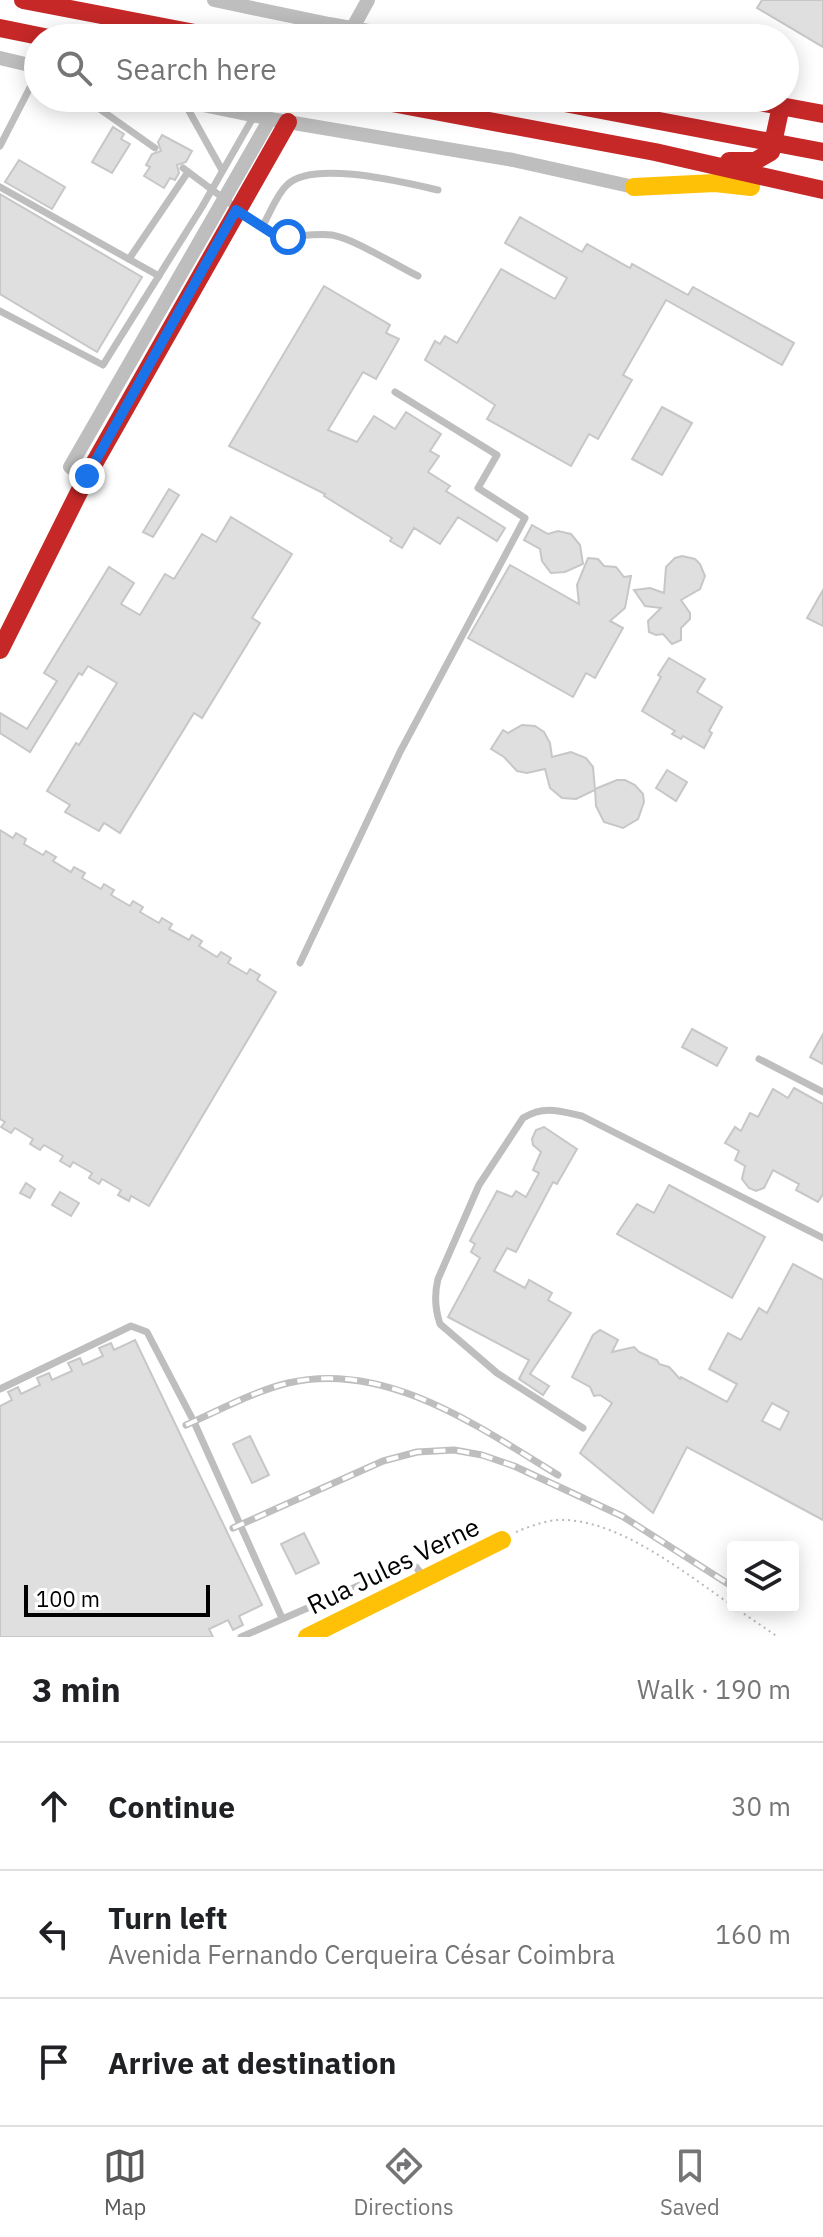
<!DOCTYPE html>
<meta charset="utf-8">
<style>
:root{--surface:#fff;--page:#f2f2f2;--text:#202124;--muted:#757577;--line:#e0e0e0;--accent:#595959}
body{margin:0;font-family:"IBM Plex Sans",sans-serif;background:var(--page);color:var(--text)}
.controls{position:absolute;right:24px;bottom:24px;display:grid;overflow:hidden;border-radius:8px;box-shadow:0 4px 20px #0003}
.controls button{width:72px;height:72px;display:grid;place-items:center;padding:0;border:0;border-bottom:2px solid var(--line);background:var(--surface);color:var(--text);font:40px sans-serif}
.scale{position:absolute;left:24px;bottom:20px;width:186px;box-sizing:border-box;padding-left:8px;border:4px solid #000;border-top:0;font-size:22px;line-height:28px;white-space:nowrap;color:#000;-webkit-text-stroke:6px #fff;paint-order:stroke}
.stop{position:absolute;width:24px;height:24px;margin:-18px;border:6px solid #1a73e8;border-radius:50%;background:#fff}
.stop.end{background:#1a73e8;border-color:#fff;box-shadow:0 2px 8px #0008}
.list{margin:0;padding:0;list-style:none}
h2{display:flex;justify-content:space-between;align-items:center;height:104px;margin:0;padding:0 32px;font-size:34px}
h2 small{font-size:26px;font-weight:400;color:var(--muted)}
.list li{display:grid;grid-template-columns:52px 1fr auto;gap:24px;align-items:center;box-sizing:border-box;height:128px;padding:0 32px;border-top:2px solid var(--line)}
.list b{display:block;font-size:30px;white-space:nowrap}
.list p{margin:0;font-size:26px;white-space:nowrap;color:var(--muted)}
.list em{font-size:26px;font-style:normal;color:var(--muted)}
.icon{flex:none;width:44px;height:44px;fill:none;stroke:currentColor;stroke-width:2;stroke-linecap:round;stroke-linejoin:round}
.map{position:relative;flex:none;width:823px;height:1637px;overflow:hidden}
.search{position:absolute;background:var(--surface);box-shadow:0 4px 20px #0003;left:24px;right:24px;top:24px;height:88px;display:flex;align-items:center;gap:20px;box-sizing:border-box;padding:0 28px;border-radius:44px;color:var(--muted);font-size:30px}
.sheet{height:488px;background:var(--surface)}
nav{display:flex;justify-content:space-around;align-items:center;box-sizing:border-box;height:112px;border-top:2px solid var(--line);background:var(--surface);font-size:22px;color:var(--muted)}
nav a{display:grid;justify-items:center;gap:4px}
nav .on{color:var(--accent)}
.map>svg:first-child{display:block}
.building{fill:#dfdfdf;stroke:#c7c7c7;stroke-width:2;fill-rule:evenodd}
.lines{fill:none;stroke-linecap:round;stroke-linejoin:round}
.path{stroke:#b9b9b9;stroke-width:2;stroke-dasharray:2 4;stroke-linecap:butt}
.lane{stroke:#bebebe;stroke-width:7}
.street{stroke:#bebebe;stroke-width:14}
.slow{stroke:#ffc107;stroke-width:18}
.jam{stroke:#c62828;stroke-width:18}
.rail-casing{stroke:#bebebe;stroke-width:7}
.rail{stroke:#fff;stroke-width:4;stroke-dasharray:12;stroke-linecap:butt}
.route{stroke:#1a73e8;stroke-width:10}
.labels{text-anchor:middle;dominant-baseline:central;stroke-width:8;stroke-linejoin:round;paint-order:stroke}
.street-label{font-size:26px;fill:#000;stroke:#fff}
</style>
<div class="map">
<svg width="823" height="1637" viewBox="0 0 823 1637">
<rect width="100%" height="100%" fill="#fff"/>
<g class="building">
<path d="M762,0H823V47L757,8Z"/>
<path d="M113,127L124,134L121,139L130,144L112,173L92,162Z"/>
<path d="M162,135L192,151L186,162L177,165L179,173L175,180L170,178L164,188L144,176L150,167L146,165L152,154L161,151L158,142Z"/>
<path d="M19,160L65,187L52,209L5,182Z"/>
<path d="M0,194L142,277L97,352L0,294Z"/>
<path d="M520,217L582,252L587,244L630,268L632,264L688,295L693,287L794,343L782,365L666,300L623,375L632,380L598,439L589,434L571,466L487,419L495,405L425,360L435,341L440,344L445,336L457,343L501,269L555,299L567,278L505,243Z"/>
<path d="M324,286L390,325L386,333L399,339L376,379L363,372L328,430L357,442L374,416L395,429L406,412L441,434L430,451L439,456L428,472L450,486L446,491L505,528L497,541L458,517L440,544L414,528L402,548L390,541L392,538L324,496L325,494L229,446Z"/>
<path d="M662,407L692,423L662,475L632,459Z"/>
<path d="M169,489L179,495L153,537L143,532Z"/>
<path d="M231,517L292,554L252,618L260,623L202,718L194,713L120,833L104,823L99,831L65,812L70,805L47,791L76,743L79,745L117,683L88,666L82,675L79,673L30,752L0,733V713L27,729L57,681L44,673L109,567L134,583L121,604L140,615L165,574L174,579L202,534L216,542Z"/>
<path d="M532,525L548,534L558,531L571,534L580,545L583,564L565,572L551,573L542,561L540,549L524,540Z"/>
<path d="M682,556L695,559L700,564L705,576L700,589L681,600L690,613V619L681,628V640L672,644L663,634L656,635L649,632L648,621L661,608L645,606L634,590L650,588L664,593L666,567L675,558Z"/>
<path d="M588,558L598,559L604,566L616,567L624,577L631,576L625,608L610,621L623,628L595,678L586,673L573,697L468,638L510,565L579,604L577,585Z"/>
<path d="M823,590V626L807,618Z"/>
<path d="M669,658L705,679L697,692L722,707L709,731L712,733L704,748L683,736L681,739L672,734L675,731L642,711L661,677L658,675Z"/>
<path d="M522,725L535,726L544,732L550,743L552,757L571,752L586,758L593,767L595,790L576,799L562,798L550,788L545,769L527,773L517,771L504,757L491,749L503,730L508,733Z"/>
<path d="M667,770L687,782L676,801L656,788Z"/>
<path d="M617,780H625L635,785L643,794L644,802L638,819L623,828L604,822L596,806L595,789Z"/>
<path d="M0,830L13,838L16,833L26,839L24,844L43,855L46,851L56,857L53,861L71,872L74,867L85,873L82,878L101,889L104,884L114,890L111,895L130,906L133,901L143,907L140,912L159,923L162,918L172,924L169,929L189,940L192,935L202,941L199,946L217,957L221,952L231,958L228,963L247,974L250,969L260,975L257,980L276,992L149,1206L131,1196L129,1201L118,1195L121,1190L102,1179L99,1184L89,1178L92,1173L73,1162L70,1167L60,1161L63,1156L44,1145L40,1150L30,1144L33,1139L15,1128L11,1133L1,1127L5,1122L0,1119Z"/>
<path d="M692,1029L727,1048L717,1066L682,1047Z"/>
<path d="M823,1034V1064L810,1057Z"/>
<path d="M794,1088L823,1104V1194L818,1202L796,1190L799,1184L773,1170L764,1188L756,1191L749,1188L742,1179L745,1166L735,1160L739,1151L725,1143L735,1127L741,1131L750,1113L758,1117L773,1089L788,1098Z"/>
<path d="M544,1127L577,1149L557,1184L553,1182L516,1252L507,1248L494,1271L525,1288L529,1280L552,1293L548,1300L571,1313L530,1374L549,1386L543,1395L519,1379L529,1360L448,1317L480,1258L471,1252L475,1244L470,1241L497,1191L512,1197L516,1191L526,1197L539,1173L533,1170L541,1152L533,1145L532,1139L536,1130Z"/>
<path d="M26,1183L35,1189L30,1198L20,1193Z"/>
<path d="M669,1185L765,1237L732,1298L617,1234L637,1204L654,1213Z"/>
<path d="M60,1192L79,1203L71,1216L52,1205Z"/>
<path d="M793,1264L823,1280V1520L687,1447L653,1513L580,1453L612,1403L600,1395L594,1396L590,1387L572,1377L593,1335L600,1330L618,1340L612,1352L634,1347L639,1352L657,1360L659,1364L669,1367L680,1379L681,1377L727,1402L737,1384L709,1369L728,1333L741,1340L759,1308L767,1313ZM772,1403L789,1412L780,1430L762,1421Z"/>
<path d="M135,1340L262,1605L239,1616L243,1625L233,1630L228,1620L209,1629L213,1637H0V1406L12,1400L8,1392L18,1387L21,1394L40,1385L37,1378L49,1373L52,1380L72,1371L68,1363L80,1358L83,1365L103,1356L99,1348L111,1343L114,1350Z"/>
<path d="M250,1436L269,1475L252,1483L233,1444Z"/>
<path d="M304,1533L319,1563L296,1574L281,1544Z"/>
</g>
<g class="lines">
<g class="path">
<path d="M516,1532C528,1527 544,1521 557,1520C617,1517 686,1574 733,1606"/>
<path d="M734,1607L778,1637"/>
</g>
<g class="lane">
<path d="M84,98L155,148"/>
<path d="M184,102L222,170"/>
<path d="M0,146L38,72"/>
<path d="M183,168L262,227"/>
<path d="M0,187L159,276"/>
<path d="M129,259L188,172"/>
<path d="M418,276C395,265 355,239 332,235C319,233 302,236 288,237L286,242L262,227C270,214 276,195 287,185C312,159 406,183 438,190"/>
<path d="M0,311L103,365L202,207L254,116"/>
<path d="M300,963L400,752L525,518L478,488L497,455L395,392"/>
<path d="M759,1059L823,1092"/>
<path d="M0,1389L131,1326L147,1332L194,1422L282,1618"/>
<path d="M583,1428L497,1373L440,1324C435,1309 434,1295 438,1279L479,1185L523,1118C544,1105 560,1111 582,1116L823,1238"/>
<path d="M241,1637L406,1565L416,1567L423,1576"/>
</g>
<g class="street">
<path d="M214,0L329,24L408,38"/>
<path d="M352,29L368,0"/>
<path d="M0,58L38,67"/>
<path d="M169,98L276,120L513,160L634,187"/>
<path d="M87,476L70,467L270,119"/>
</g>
<g class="slow">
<path d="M634,187L715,183L751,187"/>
<path d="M307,1637L502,1540"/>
</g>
<g class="jam">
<path d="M23,0L221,38"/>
<path d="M0,28L49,38"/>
<path d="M365,98L655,152L823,190"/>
<path d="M538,98L823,152"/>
<path d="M737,98L823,114"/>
<path d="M729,161H755L771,152L781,106"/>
<path d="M0,650L87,476L288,122"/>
</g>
<g class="rail-casing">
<g id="rail">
<path d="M186,1425C220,1410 252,1392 288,1383C386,1360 479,1427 558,1475"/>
<path d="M233,1528L383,1461L417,1452L454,1450L482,1455L514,1466L622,1516L730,1585"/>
</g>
</g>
<use href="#rail" class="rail"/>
</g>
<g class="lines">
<path class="route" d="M87,476L236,210L286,242L288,237"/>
</g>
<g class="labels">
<g class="street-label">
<text transform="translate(393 1565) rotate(-26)">Rua Jules Verne</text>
</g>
</g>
</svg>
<div class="controls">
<button><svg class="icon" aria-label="layers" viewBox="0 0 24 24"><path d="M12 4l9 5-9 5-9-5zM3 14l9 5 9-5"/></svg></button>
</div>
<div class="scale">100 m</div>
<div class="stop" style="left:288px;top:237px"></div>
<div class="stop end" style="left:87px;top:476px"></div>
<div class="search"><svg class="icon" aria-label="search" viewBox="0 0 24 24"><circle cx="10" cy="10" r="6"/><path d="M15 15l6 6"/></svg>Search here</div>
</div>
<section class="sheet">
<h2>3 min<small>Walk · 190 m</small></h2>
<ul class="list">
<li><svg class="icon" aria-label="ahead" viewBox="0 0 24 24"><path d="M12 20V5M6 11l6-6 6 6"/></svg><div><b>Continue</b></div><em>30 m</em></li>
<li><svg class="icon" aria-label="left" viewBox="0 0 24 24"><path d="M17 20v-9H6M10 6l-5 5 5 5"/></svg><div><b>Turn left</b><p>Avenida Fernando Cerqueira César Coimbra</p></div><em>160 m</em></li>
<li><svg class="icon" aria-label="arrive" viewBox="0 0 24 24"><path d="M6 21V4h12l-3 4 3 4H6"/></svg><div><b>Arrive at destination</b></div></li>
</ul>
</section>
<nav>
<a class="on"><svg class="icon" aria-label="map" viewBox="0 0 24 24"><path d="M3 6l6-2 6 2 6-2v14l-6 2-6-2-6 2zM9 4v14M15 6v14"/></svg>Map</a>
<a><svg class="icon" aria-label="directions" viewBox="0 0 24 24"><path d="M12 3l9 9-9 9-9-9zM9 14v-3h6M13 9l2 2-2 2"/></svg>Directions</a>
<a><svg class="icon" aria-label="saved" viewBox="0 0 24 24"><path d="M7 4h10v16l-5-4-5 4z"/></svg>Saved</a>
</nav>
